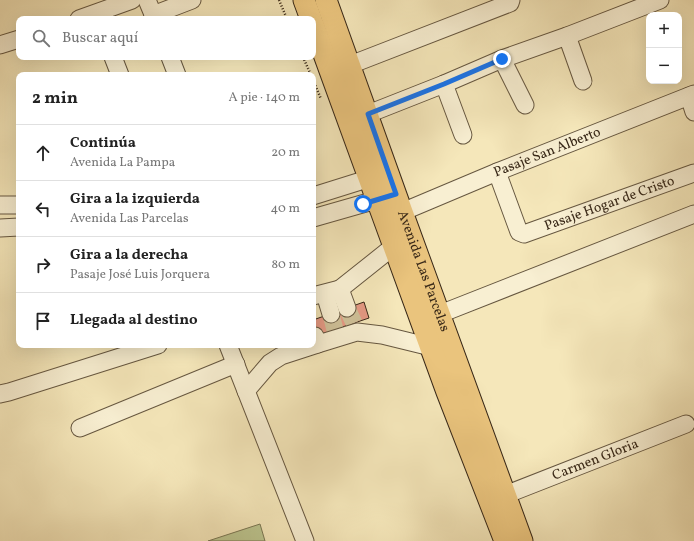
<!DOCTYPE html>
<html lang="es">
<meta charset="utf-8">
<style>
:root{--surface:#fff;--page:#f2f2f2;--text:#222;--muted:#767676;--line:#e0e0e0}
body{margin:0;font-family:Vollkorn,serif;background:var(--page);color:var(--text)}
.controls{position:absolute;right:12px;top:12px;display:grid;overflow:hidden;border-radius:8px;box-shadow:0 4px 16px #0002}
.controls button{width:36px;height:36px;display:grid;place-items:center;padding:0;border:0;border-bottom:1px solid var(--line);background:var(--surface);color:var(--text);font:20px sans-serif}
.stop{position:absolute;width:12px;height:12px;margin:-9px;border:3px solid #1a73e8;border-radius:50%;background:#fff}
.stop.end{background:#1a73e8;border-color:#fff;box-shadow:0 1px 4px #0008}
.list{margin:0;padding:0;list-style:none}
h2{display:flex;justify-content:space-between;align-items:center;height:52px;margin:0;padding:0 16px;font-size:17px}
h2 small{font-size:13px;font-weight:400;color:var(--muted)}
.list li{display:grid;grid-template-columns:26px 1fr auto;gap:12px;align-items:center;box-sizing:border-box;height:56px;padding:0 16px;border-top:1px solid var(--line)}
.list b{display:block;font-size:15px;white-space:nowrap}
.list p{margin:0;font-size:13px;white-space:nowrap;color:var(--muted)}
.list em{font-size:13px;font-style:normal;color:var(--muted)}
.icon{flex:none;width:22px;height:22px;fill:none;stroke:currentColor;stroke-width:2;stroke-linecap:round;stroke-linejoin:round}
.map{position:relative;flex:none;width:694px;height:541px;overflow:hidden}
.search{position:absolute;background:var(--surface);box-shadow:0 4px 16px #0002;left:16px;top:16px;width:300px;height:44px;display:flex;align-items:center;gap:10px;box-sizing:border-box;padding:0 14px;border-radius:8px;color:var(--muted);font-size:15px}
.panel{position:absolute;background:var(--surface);box-shadow:0 4px 16px #0002;left:16px;top:72px;width:300px;height:276px;border-radius:8px}
.map>svg:first-child{display:block}
.green{fill:#bcc58f;stroke:#7a7653}
.building{fill:#e69a85;stroke:#372717}
.lines{fill:none;stroke-linecap:round;stroke-linejoin:round}
.minor-tunnel{stroke:#cfc199;stroke-width:17;stroke-dasharray:17 8;stroke-linecap:butt}
.minor-casing{stroke:#665740;stroke-width:19}
.major-casing{stroke:#372717;stroke-width:23}
.path{stroke:#372717;stroke-width:2.5;stroke-dasharray:1 2;stroke-linecap:butt}
.minor{stroke:#f8efd2;stroke-width:17}
.major{stroke:#eac47d;stroke-width:21}
.route{stroke:#1a73e8;stroke-width:5}
.labels{text-anchor:middle;dominant-baseline:central;stroke-width:3;stroke-linejoin:round;paint-order:stroke}
.street-label{font-size:14px;fill:#372717;stroke:#f8efd2}
</style>
<div class="map">
<svg width="694" height="541" viewBox="0 0 694 541">
<rect width="100%" height="100%" fill="#f5e7ba"/>
<filter id="stains"><feTurbulence type="fractalNoise" baseFrequency=".005" numOctaves="4"/><feColorMatrix values="0 0 0 0 .2 0 0 0 0 .09 0 0 0 0 .02 0 0 0 .5 -.17"/></filter>
<radialGradient id="worn" r=".72"><stop offset=".6" stop-color="#630" stop-opacity="0"/><stop offset="1" stop-color="#630" stop-opacity=".3"/></radialGradient>
<path class="green" d="M260,524L265,541H208Z"/>
<path class="building" d="M364,302L369,318L313,337V320Z"/>
<g class="lines">
<g class="minor-tunnel">
<path d="M347,308L354,323"/>
<path d="M331,314L335,330"/>
</g>
<g class="minor-casing">
<g id="minor">
<path d="M147,0L155,19"/>
<path d="M153,15L192,0"/>
<path d="M79,19L132,0"/>
<path d="M567,36L583,81"/>
<path d="M0,45L19,39"/>
<path d="M113,57L120,75"/>
<path d="M170,57L177,75"/>
<path d="M502,59L525,105"/>
<path d="M350,65L510,3L511,0"/>
<path d="M444,84L463,135"/>
<path d="M689,96L694,112"/>
<path d="M368,114L444,84L502,59L567,36L660,0"/>
<path id="s1" d="M497,172L519,232L524,234L694,173"/>
<path d="M313,196L380,175"/>
<path d="M0,205H19"/>
<path id="s2" d="M402,212L497,172L694,94"/>
<path d="M313,218L390,196"/>
<path d="M0,228L19,227"/>
<path d="M325,294L331,314"/>
<path d="M313,296L340,289"/>
<path d="M347,308L340,289L394,246"/>
<path d="M440,314L694,214"/>
<path d="M315,336L318,344L357,332L382,335L431,347"/>
<path d="M228,345L305,541"/>
<path d="M246,391L270,363L281,356L318,344"/>
<path d="M0,394L9,392L158,345"/>
<path d="M80,428L236,364"/>
<path id="s3" d="M505,495L686,424"/>
</g>
</g>
<g class="major-casing">
<g id="major">
<path d="M304,0L311,19"/>
<path id="s4" d="M326,0L402,212L522,541"/>
<path d="M313,24L447,392L505,541"/>
</g>
</g>
<g class="path">
<path d="M279,0L287,19"/>
<path d="M303,57L311,75"/>
<path d="M313,80L321,99"/>
</g>
<use href="#minor" class="minor"/>
<use href="#major" class="major"/>
</g>
<g class="lines">
<path class="route" d="M363,204L396,194L368,114L444,84L502,59"/>
</g>
<g class="labels">
<g class="street-label">
<text stroke="none"><textPath href="#s2" startOffset="157">Pasaje San Alberto</textPath></text>
<text stroke="none"><textPath href="#s1" startOffset="160">Pasaje Hogar de Cristo</textPath></text>
<text stroke="none"><textPath href="#s4" startOffset="288">Avenida Las Parcelas</textPath></text>
<text stroke="none"><textPath href="#s3" startOffset="97">Carmen Gloria</textPath></text>
</g>
</g>
<rect width="100%" height="100%" filter="url(#stains)"/>
<rect width="100%" height="100%" fill="url(#worn)"/>
</svg>
<div class="controls">
<button>+</button>
<button>−</button>
</div>
<div class="stop" style="left:363px;top:204px"></div>
<div class="stop end" style="left:502px;top:59px"></div>
<div class="search"><svg class="icon" aria-label="search" viewBox="0 0 24 24"><circle cx="10" cy="10" r="6"/><path d="M15 15l6 6"/></svg>Buscar aquí</div>
<section class="panel">
<h2>2 min<small>A pie · 140 m</small></h2>
<ul class="list">
<li><svg class="icon" aria-label="ahead" viewBox="0 0 24 24"><path d="M12 20V5M6 11l6-6 6 6"/></svg><div><b>Continúa</b><p>Avenida La Pampa</p></div><em>20 m</em></li>
<li><svg class="icon" aria-label="left" viewBox="0 0 24 24"><path d="M17 20v-9H6M10 6l-5 5 5 5"/></svg><div><b>Gira a la izquierda</b><p>Avenida Las Parcelas</p></div><em>40 m</em></li>
<li><svg class="icon" aria-label="right" viewBox="0 0 24 24"><path d="M7 20v-9h11M14 6l5 5-5 5"/></svg><div><b>Gira a la derecha</b><p>Pasaje José Luis Jorquera</p></div><em>80 m</em></li>
<li><svg class="icon" aria-label="arrive" viewBox="0 0 24 24"><path d="M6 21V4h12l-3 4 3 4H6"/></svg><div><b>Llegada al destino</b></div></li>
</ul>
</section>
</div>
